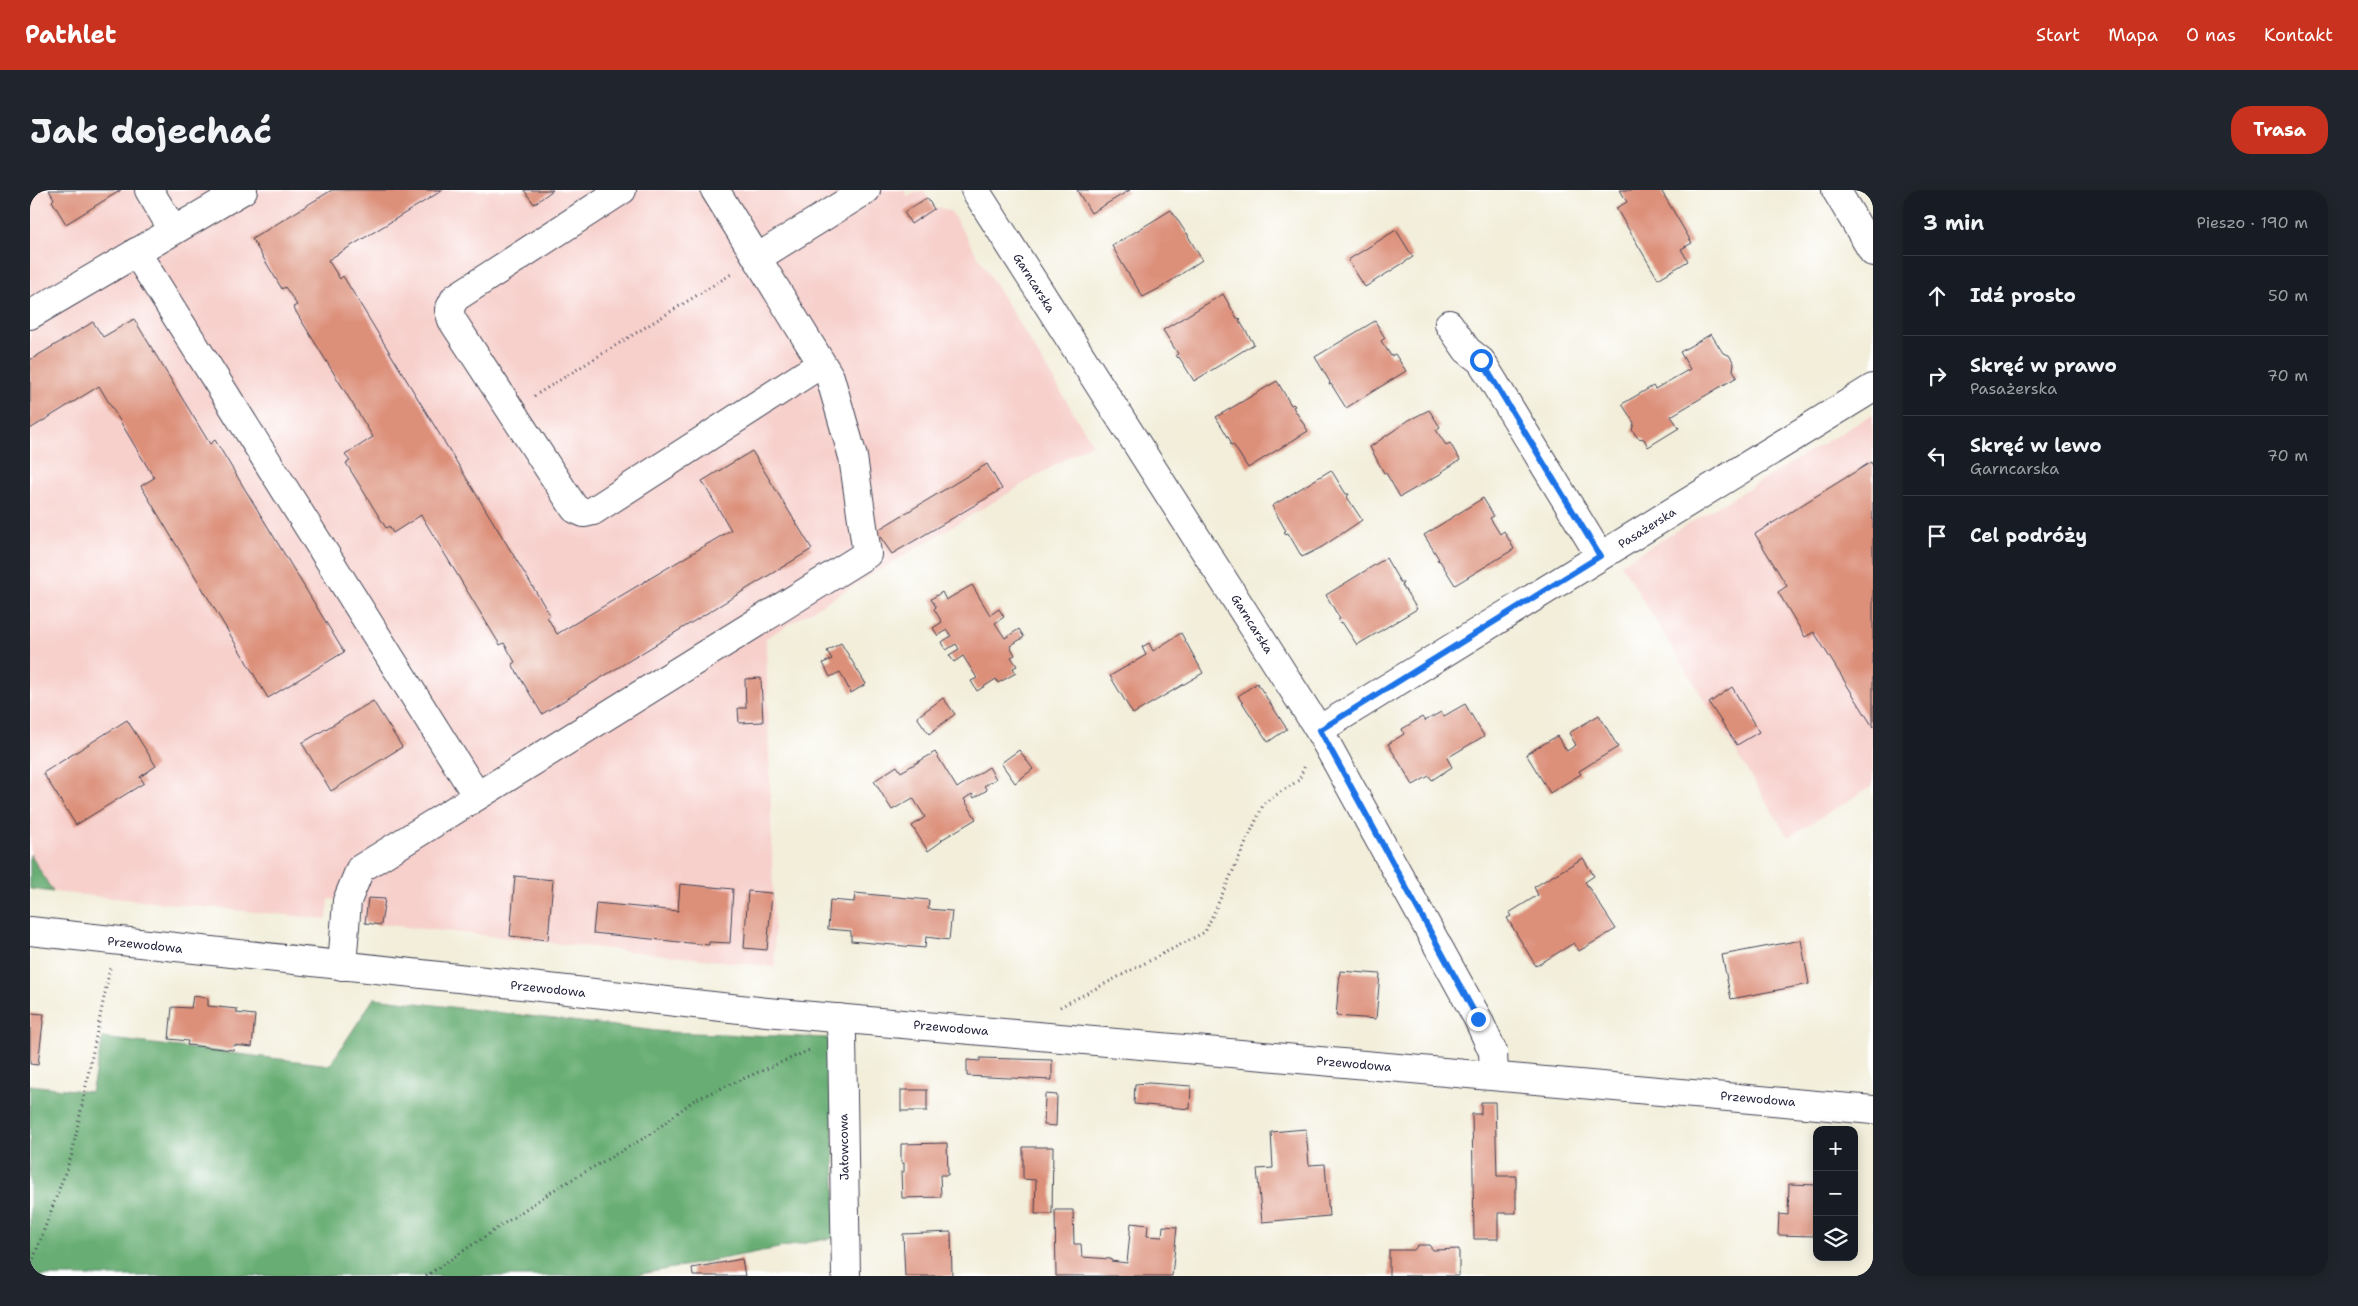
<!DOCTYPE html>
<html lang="pl">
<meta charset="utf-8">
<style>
:root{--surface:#171b24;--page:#20242c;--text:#f1f3f6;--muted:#9ea1a6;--line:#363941;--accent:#c8321e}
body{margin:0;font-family:"Shantell Sans",sans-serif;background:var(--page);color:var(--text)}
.controls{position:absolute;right:15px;bottom:15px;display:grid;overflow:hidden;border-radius:10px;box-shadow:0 2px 12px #0003}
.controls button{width:45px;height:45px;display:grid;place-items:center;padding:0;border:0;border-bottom:1px solid var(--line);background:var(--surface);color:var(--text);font:25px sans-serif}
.stop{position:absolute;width:15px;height:15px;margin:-11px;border:4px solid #1a73e8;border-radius:50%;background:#fff}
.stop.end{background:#1a73e8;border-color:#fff;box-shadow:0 1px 5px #0008}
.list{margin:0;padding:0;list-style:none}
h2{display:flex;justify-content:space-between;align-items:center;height:65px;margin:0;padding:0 20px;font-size:21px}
h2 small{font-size:16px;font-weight:400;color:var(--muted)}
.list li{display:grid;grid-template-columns:32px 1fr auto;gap:15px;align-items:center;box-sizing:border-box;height:80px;padding:0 20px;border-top:1px solid var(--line)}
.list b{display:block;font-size:19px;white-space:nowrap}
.list p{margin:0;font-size:16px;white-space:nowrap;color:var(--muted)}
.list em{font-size:16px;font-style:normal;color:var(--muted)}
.icon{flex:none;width:28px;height:28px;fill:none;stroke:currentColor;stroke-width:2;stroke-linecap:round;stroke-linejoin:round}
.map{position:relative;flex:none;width:1843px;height:1086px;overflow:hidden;border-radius:20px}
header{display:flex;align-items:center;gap:30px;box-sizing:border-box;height:70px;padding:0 25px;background:var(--accent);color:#fff}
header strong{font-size:24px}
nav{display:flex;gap:28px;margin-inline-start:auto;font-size:18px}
.intro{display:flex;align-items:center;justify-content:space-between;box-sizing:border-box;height:120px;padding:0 30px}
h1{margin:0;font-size:35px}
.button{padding:12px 22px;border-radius:20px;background:var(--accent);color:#fff;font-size:18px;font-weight:700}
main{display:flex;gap:30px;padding:0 30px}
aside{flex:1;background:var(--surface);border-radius:20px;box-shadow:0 2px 12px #0003}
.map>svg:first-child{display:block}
.built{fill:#f7d0cc}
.forest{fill:#68ad73;stroke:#456857}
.building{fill:#dc8f79}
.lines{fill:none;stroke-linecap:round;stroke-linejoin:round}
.minor-casing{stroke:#414153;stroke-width:30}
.major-casing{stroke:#414153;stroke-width:30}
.path{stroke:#414153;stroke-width:3;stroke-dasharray:1 4;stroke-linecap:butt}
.minor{stroke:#fff;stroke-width:28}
.major{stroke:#fff;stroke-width:28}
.route{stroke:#1a73e8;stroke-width:6}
.labels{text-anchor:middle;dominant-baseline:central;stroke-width:5;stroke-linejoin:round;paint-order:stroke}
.street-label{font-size:12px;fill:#22223b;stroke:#fff}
</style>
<header>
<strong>Pathlet</strong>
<nav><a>Start</a><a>Mapa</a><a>O nas</a><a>Kontakt</a></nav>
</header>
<div class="intro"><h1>Jak dojechać</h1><a class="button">Trasa</a></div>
<main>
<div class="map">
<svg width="1843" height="1086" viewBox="0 0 1843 1086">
<rect width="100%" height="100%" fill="#fff"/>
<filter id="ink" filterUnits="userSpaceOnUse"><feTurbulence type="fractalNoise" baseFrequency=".02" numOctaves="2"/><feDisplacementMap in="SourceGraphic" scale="10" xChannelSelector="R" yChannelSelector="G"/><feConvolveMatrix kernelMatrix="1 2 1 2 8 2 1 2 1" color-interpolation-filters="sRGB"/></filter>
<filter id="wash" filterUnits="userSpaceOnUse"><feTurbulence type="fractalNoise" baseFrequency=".0096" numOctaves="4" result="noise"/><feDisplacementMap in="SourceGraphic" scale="20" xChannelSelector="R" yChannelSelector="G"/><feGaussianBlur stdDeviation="1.12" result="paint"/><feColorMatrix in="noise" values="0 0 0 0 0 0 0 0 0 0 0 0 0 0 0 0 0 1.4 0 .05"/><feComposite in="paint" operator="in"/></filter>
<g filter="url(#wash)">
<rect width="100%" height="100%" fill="#f2eeda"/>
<g class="built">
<path d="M0,0H874L877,6L893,0L905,19L909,17L921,22L1062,253L736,448L745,777L330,732L332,713L299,709L297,729L23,702L0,664Z"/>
<path d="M1843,224V596L1758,647L1591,374Z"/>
</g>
<g class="forest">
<path d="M0,664L23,702L0,699Z"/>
<path d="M344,808L636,842L800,848L807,1047L601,1086H0V895L61,902L73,848L300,875Z"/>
</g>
<g id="blocks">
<g class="building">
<path d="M19,0H91L36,34L22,11L24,9Z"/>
<path d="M302,0H413L298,70L310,89L313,86L520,425L517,427L527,444L701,340L672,291L722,261L782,359L512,524L482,474L485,472L474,453L470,455L391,325L363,343L359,336L356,338L316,273L320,271L315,265L343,247L263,117L267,115L255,97L252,99L222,49Z"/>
<path d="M494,0H523L504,14Z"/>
<path d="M1047,0H1100L1061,23Z"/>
<path d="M1590,0H1631L1662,53L1651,59L1658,71L1628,89L1586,18L1597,12Z"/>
<path d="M897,8L904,19L881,34L874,22Z"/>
<path d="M1141,20L1156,43L1158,44V46L1172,70L1132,97L1113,107L1098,83L1095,81L1096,80L1082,56Z"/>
<path d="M1366,40L1383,67L1335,97L1318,70Z"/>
<path d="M1193,104L1207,128L1211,129L1209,130L1224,154L1164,191L1149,167L1148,168L1146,165L1148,164L1133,140Z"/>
<path d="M104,129L180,254L185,250L314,462L238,508L111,296L124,288L69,196L0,239V170L63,132L73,147Z"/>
<path d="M1345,131L1355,148L1351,151L1356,158L1361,166L1365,164L1376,181L1316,218L1301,194L1299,195L1300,192L1285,167Z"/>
<path d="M1681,144L1693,163L1699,165L1704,173L1703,180L1707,187L1641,226L1649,238L1618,257L1614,249L1608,248L1602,240L1604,233L1592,214L1623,196L1625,199L1660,179L1650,162Z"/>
<path d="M1247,191L1261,215L1263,214L1265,216L1263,217L1278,241L1218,278L1203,254L1201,255L1200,253L1201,252L1186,227Z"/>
<path d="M1399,220L1410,237L1406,240L1416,255L1420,253L1430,270L1411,282L1412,283L1370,307L1356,283H1354L1340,257L1379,230Z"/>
<path d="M1841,272L1843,276V537L1784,442L1775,447L1748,402L1757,396L1725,344Z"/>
<path d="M957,274L972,299L862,364L846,341Z"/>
<path d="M1301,280L1316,304H1319L1317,307L1332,330L1292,357L1272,367L1258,343L1256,344L1254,342L1256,341L1242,316Z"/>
<path d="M1453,308L1464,326L1460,328L1470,344L1474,341L1484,359L1425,395L1410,371L1407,370L1409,369L1394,345Z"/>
<path d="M1356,368L1370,392H1373L1372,395L1387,419L1327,455L1312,432L1310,433L1308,430L1310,429L1296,405Z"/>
<path d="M942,395L960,425L969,419L974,427L965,433L975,448L989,439L994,447L980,456L985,465L981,467L987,476L983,478L986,483L968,493L966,489L947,501L941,491L947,488L933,466L924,472L919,465L929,459L926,454L916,460L912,452L921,446L917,440L908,446L903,438L912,432L904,419L906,417L901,409L912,402L916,410Z"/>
<path d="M1151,443L1173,483L1103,524L1080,486L1116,465L1112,457L1119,453L1123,461Z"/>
<path d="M811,453L836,494L821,503L810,482L800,487L793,473L802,469L797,461Z"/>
<path d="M731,488L733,532L709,533L708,518H716L715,489Z"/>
<path d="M1227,493L1257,539L1238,552L1208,506Z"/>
<path d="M1702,497L1729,542L1707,555L1679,513Z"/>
<path d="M913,508L925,524L899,544L887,527Z"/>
<path d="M343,511L372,557L301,601L272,553Z"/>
<path d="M1435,514L1454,546L1417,568L1422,577L1402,590L1399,586L1383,595L1358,554L1374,544L1372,539L1392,527L1395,531L1411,522L1414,526Z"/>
<path d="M1569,525L1588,557L1549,581L1551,584L1520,603L1496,564L1527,546L1537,561L1546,555L1539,543Z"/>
<path d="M97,530L126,576L110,587L114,593L46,635L13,583Z"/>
<path d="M989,560L1003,579L985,593L971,573Z"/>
<path d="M905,562L927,598L959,577L966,589L954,596L957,600L944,608L942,604L934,609L946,629L911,650L912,651L898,661L882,636L895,627L883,608L862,620L844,591L867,576L871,582Z"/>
<path d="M1553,668L1564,686L1555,692L1586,739L1549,761L1544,753L1506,776L1477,728L1481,726L1479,723L1508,705L1504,697Z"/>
<path d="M485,686L523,690L518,750L480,746Z"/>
<path d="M650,694L703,699L700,753L679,752V755L563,743L566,713L648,721Z"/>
<path d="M718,701L742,703L737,760L714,758Z"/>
<path d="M825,703L899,710L898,719L922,721L919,750L896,747L895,758L821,751V741L798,739L800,710L824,712Z"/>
<path d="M338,708L355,709L351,735L335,733Z"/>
<path d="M1771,750L1779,794L1701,809L1692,765Z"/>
<path d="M1310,781L1350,784L1346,829L1306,826Z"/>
<path d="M163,806L178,808V816L207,819V823L225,825L222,857L204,855L203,860L157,855L158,851L139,849L142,817L161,818Z"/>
<path d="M0,823L14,824L8,875L0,874Z"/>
<path d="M950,868L1022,870V890L937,886V870L950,871Z"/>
<path d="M1119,893L1161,896L1160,919L1104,914L1105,894Z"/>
<rect x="871" y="900" width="26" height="21"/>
<path d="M1015,904L1027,905L1026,936L1014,935Z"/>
<path d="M1451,912H1465L1467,986H1486V1023H1468V1049H1444L1442,924H1451Z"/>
<path d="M1276,939L1279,975L1295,974L1299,1026L1232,1032L1227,979L1243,978L1241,942Z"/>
<path d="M917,953L918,985H910L911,1007L872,1008L871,982H874V973H871V954Z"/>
<path d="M993,957H1023L1022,1024H1005L1006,990L993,989Z"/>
<path d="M1759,994L1787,995V1033L1784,1032V1046L1748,1045L1749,1024L1758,1025Z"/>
<path d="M1025,1020H1043L1044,1054H1051L1052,1067L1081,1069V1071L1097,1073L1101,1033L1118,1035L1117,1046L1132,1047L1133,1036L1147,1037L1142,1086H1026Z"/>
<path d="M921,1042L922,1086H875L873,1044Z"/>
<path d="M1388,1055H1399L1403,1060L1429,1059V1086H1359V1060H1384Z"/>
<path d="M712,1069L715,1086H663L662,1078Z"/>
</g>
</g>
</g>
<g filter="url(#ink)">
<use href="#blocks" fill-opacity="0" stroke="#414153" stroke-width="1"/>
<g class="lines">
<g class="minor-casing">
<g id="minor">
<path d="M119,0L143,40"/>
<path d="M592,0L425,108L419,120L422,130L545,319L554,323L563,321L791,174"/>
<path d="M685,0L727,68"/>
<path d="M945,0L1289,540L1448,829L1463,862L1464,886"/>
<path d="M106,62L447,606"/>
<path d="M0,125L213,0"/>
<path d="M1419,134L1437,160L1451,171L1570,366"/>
<path d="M1289,540L1843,198"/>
<path d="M0,741L737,822L1843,920"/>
<path d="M312,776L317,711L330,679L837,364L823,267L800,187L727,68L836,0"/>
<path d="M809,828L812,847L816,1086"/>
</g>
</g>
<g class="major-casing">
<path id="major" d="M1806,0L1843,62"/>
</g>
<g class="path">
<path d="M504,206L703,83"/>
<path d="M1030,817L1175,742L1234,613L1269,590L1275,575"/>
<path d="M0,1078L42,964L80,778"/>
<path d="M396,1086L527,998L621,944L664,910L782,859"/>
</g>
<use href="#minor" class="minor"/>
<use href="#major" class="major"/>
</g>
</g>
<g class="lines" filter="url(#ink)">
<path class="route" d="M1448,829L1290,540L1570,366L1451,170"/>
</g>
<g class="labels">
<g class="street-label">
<text transform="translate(1004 93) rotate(58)">Garncarska</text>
<text transform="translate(1617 338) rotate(-32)">Pasażerska</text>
<text transform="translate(1222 434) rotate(58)">Garncarska</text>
<text transform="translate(115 755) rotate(6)">Przewodowa</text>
<text transform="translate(518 799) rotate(6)">Przewodowa</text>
<text transform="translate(921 838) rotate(5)">Przewodowa</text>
<text transform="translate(1324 874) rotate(5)">Przewodowa</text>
<text transform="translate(1728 909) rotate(5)">Przewodowa</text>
<text transform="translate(814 957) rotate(-91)">Jałowcowa</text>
</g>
</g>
</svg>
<div class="controls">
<button>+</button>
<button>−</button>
<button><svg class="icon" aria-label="layers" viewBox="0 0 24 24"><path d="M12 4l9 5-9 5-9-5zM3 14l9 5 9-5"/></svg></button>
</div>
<div class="stop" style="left:1451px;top:170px"></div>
<div class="stop end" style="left:1448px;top:829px"></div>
</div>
<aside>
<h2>3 min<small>Pieszo · 190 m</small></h2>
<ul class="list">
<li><svg class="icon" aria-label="ahead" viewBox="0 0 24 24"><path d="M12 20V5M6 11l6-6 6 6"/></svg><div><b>Idź prosto</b></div><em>50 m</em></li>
<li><svg class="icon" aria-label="right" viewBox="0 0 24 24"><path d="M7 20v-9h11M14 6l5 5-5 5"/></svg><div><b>Skręć w prawo</b><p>Pasażerska</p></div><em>70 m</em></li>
<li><svg class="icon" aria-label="left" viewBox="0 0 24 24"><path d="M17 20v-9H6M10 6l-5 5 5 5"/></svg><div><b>Skręć w lewo</b><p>Garncarska</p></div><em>70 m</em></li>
<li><svg class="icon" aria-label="arrive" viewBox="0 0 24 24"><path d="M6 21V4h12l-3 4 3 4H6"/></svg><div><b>Cel podróży</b></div></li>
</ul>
</aside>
</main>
